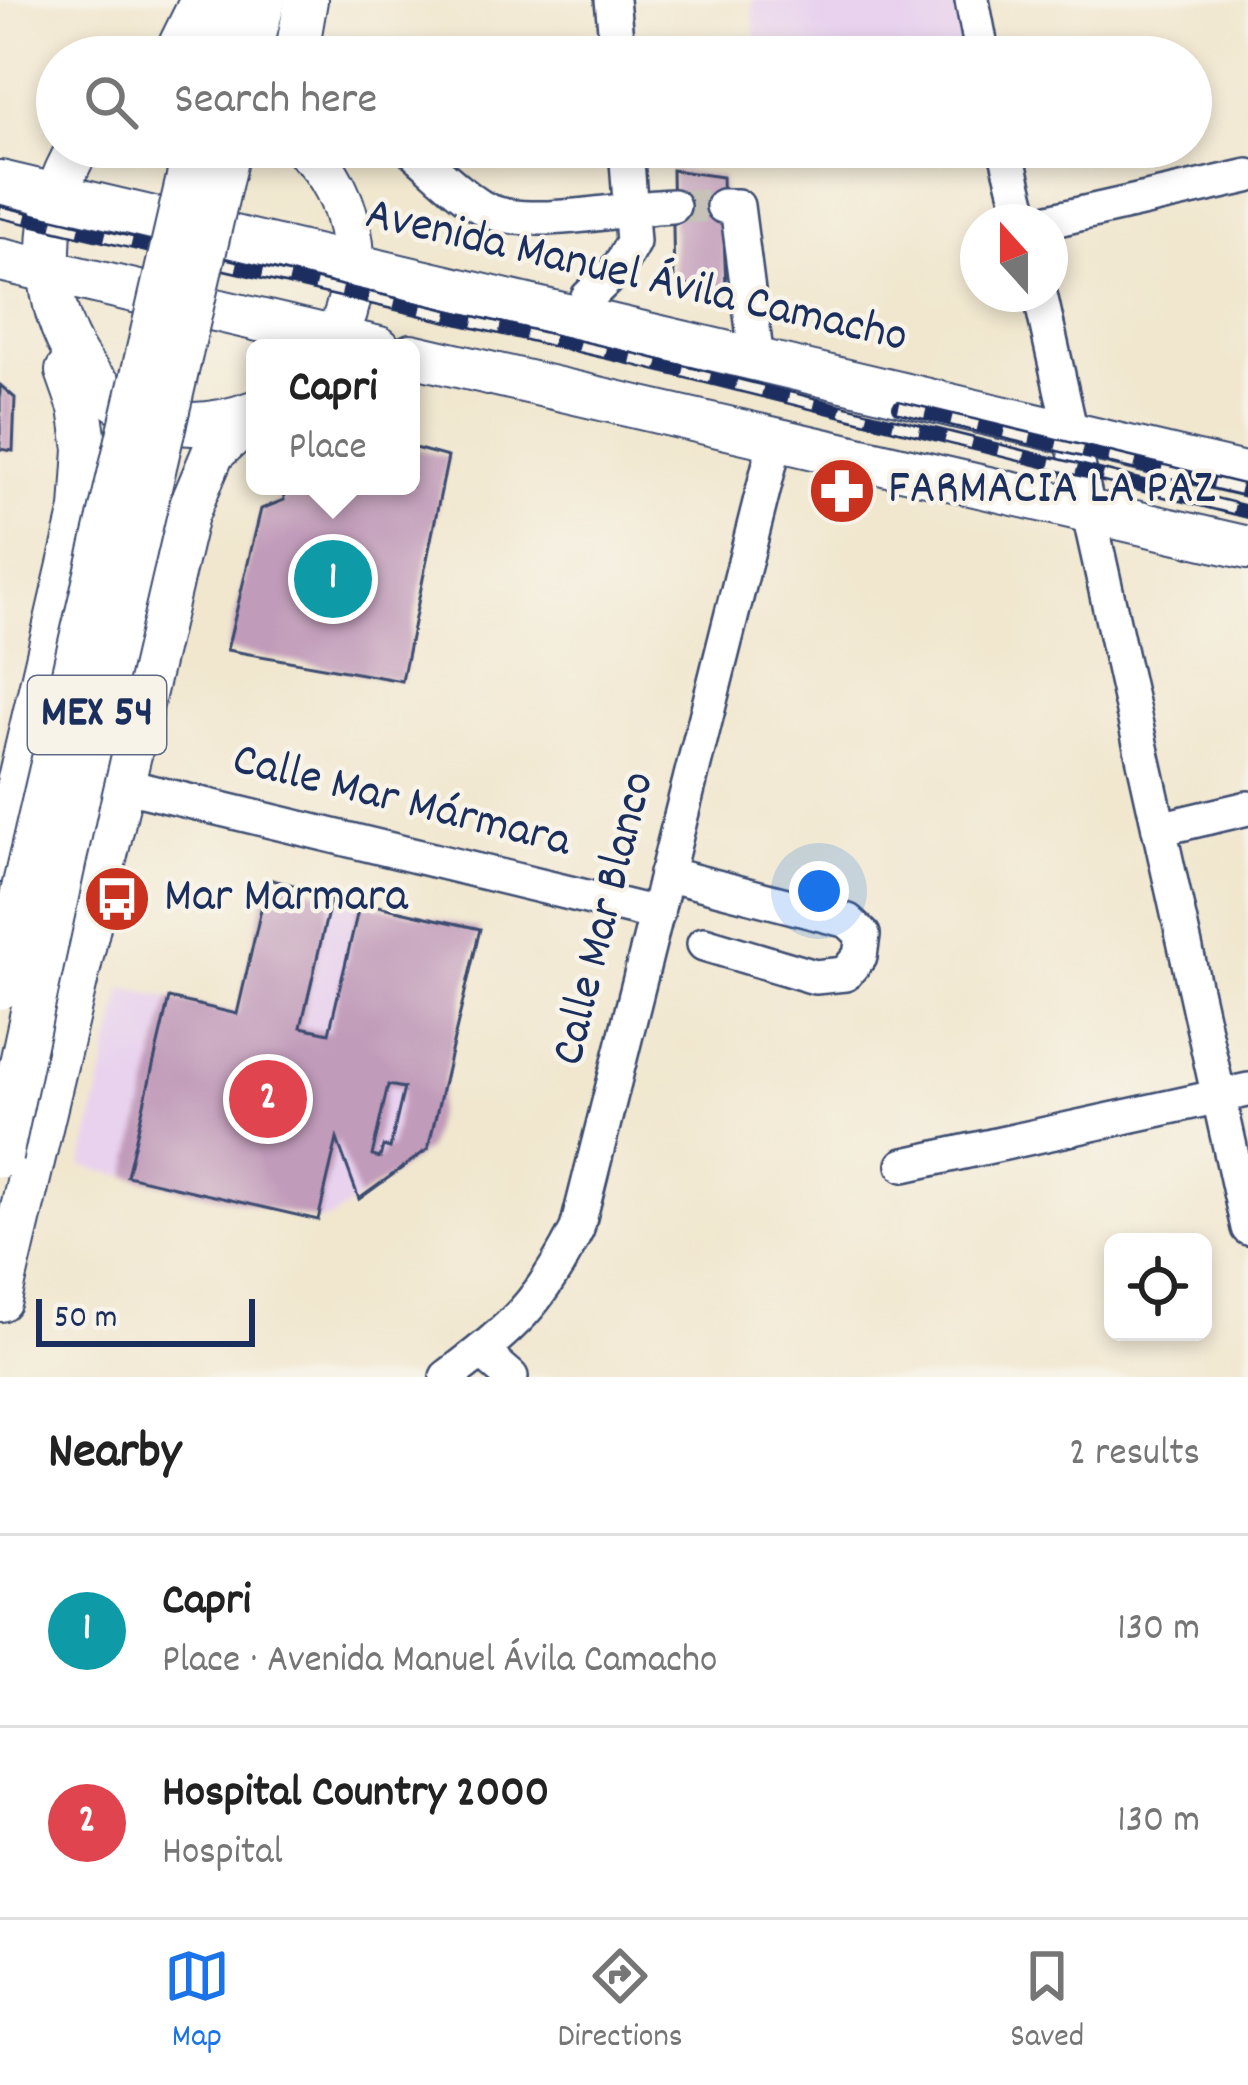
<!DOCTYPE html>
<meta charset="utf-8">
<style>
:root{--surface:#fff;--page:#f2f2f2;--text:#222;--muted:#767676;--line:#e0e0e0;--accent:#1a73e8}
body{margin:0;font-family:Dekko,sans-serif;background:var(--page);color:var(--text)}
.controls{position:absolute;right:36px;bottom:36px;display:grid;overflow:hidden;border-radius:18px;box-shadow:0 6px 18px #0003}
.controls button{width:108px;height:108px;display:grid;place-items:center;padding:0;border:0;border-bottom:3px solid var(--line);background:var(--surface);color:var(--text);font:60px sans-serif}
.compass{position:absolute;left:960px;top:204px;width:108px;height:108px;border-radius:50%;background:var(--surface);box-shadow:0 6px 18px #0003;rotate:339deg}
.scale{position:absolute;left:36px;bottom:30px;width:219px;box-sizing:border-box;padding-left:12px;border:6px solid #1b2f5e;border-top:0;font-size:33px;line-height:42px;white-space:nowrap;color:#1b2f5e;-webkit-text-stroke:9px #f7f3e8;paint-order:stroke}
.you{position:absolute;left:819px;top:891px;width:42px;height:42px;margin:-30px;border:9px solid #fff;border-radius:50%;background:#1a73e8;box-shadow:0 0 0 18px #1a73e833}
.badge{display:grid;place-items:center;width:78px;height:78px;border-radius:50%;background:var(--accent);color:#fff;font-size:39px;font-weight:700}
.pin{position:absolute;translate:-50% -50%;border:6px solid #fff;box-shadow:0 3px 12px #0006}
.popup{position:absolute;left:246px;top:339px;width:174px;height:156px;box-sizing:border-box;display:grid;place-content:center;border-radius:18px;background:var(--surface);filter:drop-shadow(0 3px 9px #0005);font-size:39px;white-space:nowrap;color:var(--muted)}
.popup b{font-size:45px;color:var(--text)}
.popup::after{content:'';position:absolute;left:50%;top:100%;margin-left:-24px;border:24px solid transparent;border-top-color:var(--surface)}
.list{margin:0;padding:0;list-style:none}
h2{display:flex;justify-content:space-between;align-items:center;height:156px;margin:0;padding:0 48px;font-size:51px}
h2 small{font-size:39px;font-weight:400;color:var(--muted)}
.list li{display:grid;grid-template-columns:78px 1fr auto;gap:36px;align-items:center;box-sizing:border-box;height:192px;padding:0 48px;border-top:3px solid var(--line)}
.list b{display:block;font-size:45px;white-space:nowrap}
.list p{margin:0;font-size:39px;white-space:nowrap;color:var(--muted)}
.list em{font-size:39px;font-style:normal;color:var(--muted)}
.icon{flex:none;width:66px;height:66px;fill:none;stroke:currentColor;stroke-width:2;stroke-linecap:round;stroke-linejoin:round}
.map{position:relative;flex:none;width:1248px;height:1377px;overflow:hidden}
.search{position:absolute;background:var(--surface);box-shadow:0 6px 18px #0003;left:36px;right:36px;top:36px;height:132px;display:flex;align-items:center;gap:30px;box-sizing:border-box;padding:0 42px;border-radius:66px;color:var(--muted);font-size:45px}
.sheet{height:540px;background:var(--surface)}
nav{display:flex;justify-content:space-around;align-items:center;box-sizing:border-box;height:168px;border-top:3px solid var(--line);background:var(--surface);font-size:33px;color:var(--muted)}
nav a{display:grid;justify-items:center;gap:6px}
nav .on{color:var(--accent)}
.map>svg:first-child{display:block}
.built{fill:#e8d2ee}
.building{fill:#c19bba;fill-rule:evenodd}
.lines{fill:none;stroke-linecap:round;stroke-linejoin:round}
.minor-tunnel{stroke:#c6c2b8;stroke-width:33;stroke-dasharray:33 16;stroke-linecap:butt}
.minor-casing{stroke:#3b4b6f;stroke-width:38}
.major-casing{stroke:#3b4b6f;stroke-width:46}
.minor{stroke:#fff;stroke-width:33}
.major{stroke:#fff;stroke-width:42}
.rail-casing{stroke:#1b2f5e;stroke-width:14}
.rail{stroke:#f7f3e8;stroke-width:9;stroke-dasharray:27;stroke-linecap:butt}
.major-bridge-casing{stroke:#3b4b6f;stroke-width:46;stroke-linecap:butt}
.major-bridge{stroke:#fff;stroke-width:42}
.labels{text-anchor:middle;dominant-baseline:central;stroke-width:9;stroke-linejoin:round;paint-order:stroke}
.shield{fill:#f7f3e8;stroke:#5d6a87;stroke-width:3}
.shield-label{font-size:45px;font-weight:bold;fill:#1b2f5e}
.street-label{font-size:48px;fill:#1b2f5e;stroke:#f7f3e8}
.poi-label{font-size:48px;fill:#1b2f5e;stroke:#f7f3e8;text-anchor:start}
</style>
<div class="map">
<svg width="1248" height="1377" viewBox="0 0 1248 1377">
<rect width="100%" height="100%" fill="#f7f3e8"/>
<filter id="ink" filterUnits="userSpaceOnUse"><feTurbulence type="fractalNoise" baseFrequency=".00833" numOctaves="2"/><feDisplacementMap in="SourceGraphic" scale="24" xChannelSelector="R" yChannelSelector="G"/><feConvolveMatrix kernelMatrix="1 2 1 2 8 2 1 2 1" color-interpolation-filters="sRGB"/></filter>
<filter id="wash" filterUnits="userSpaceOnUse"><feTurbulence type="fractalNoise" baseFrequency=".004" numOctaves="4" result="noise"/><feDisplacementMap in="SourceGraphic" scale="48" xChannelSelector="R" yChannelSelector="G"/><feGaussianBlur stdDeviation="2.7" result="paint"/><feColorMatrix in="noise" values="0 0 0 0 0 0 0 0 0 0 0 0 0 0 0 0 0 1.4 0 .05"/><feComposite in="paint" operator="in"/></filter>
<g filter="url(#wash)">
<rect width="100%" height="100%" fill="#f1e7cf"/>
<g class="built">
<path d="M752,0H961L969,56L756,47Z"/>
<path d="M268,879L480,929L428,1149L330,1219L318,1220L82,1166L123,988L237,1013Z"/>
</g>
<g id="blocks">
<g class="building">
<path d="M672,170L722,177L726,291L674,284Z"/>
<path d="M0,385L15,398L13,451L0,449Z"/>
<path d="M411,447L448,457L402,681L227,650L261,509L284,500L283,486H411Z"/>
<path d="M268,879L332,894L301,1027L329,1033L360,902L480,929L428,1149L359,1199L337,1139L318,1220L127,1176L169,998L237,1014ZM388,1085L404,1088L390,1148L383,1146L380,1158L372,1156Z"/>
</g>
</g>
</g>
<g filter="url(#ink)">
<use href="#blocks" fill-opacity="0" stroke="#3b4b6f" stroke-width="3"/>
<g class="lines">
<path class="minor-tunnel" d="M673,206H723"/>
<g class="minor-casing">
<g id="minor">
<path d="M612,0L618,57"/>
<path d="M972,0L983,57"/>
<path d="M409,147C432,166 455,191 481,207C521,232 622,207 673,206"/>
<path d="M1005,147L1024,222"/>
<path d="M723,206H737L757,360"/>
<path d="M1044,222L1248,176"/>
<path d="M1040,294L1248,1228"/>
<path d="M579,315L588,297L619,267L633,242L626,147"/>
<path d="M122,785L657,914"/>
<path d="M1159,829L1248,808"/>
<path d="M666,874L848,921L863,935L860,956L845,974L815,977L704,944"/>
<path d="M904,1165L1248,1090"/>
<path d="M481,1351L511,1377"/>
<path d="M447,1377C514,1326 539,1305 577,1229L776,439"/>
</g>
</g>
<g class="major-casing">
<g id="major">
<path d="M174,57L202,0"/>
<path d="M217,57L231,0"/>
<path d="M249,57L264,0"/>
<path d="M296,57L306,0"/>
<path d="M79,147C0,272 83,475 254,412"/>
<path d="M303,147C358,192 370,291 328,348"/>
<path d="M0,182L1248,475"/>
<path d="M1,260L379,348"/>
<path d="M411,355L1248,548"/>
<path d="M0,861L82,509L86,449L80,408L67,371"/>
<path d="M0,1300L187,515L213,453L255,415"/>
</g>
</g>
<use href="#minor" class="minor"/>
<use href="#major" class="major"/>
<g class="rail-casing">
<g id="rail">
<path d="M0,212L633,359L1248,512"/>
<path d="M899,407L1248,491"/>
</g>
</g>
<use href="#rail" class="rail"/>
<g class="major-bridge-casing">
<g id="major-bridge">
<path d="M0,988L195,147"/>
<path d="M1,1156L79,794L229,147"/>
</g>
</g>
<use href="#major-bridge" class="major-bridge"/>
</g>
</g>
<defs>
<g id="pharmacy-disc" transform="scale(3.45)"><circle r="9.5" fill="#c8321e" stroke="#f7f3e8"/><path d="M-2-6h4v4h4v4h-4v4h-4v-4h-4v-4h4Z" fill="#fff"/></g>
<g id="bus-disc" transform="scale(3.45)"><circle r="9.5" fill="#c8321e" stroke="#f7f3e8"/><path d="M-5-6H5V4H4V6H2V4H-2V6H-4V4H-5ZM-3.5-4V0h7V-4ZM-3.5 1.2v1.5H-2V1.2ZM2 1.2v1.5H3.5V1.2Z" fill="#fff"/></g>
</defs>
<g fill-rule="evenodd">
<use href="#pharmacy-disc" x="842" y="491"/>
<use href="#bus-disc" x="117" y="899"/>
</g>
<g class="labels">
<rect class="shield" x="28" y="676" width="138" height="78" rx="9"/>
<g class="shield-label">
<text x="97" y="715">MEX 54</text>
</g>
<g class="street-label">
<text transform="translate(636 278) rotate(13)">Avenida Manuel Ávila Camacho</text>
<text transform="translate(401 803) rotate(14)">Calle Mar Mármara</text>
<text transform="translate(606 919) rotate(-76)">Calle Mar Blanco</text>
</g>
<g class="poi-label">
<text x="888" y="491">FARMACIA LA PAZ</text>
<text x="164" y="899">Mar Marmara</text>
</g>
</g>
</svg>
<div class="controls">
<button><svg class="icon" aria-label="locate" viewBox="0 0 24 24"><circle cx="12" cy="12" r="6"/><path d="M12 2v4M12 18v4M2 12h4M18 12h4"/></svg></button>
</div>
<svg class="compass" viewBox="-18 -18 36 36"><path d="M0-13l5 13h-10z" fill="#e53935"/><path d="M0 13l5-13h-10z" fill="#767676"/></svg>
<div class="scale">50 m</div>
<div class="you"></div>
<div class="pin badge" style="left:333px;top:579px;background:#0f9aa8">1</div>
<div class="popup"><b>Capri</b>Place</div>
<div class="pin badge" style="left:268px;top:1099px;background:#e0444e">2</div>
<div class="search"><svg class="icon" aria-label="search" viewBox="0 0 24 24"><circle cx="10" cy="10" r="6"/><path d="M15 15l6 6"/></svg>Search here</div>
</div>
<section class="sheet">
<h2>Nearby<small>2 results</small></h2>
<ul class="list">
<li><span class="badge" style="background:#0f9aa8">1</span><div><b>Capri</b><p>Place · Avenida Manuel Ávila Camacho</p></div><em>130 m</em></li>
<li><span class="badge" style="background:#e0444e">2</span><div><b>Hospital Country 2000</b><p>Hospital</p></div><em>130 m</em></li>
</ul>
</section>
<nav>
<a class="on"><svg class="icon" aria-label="map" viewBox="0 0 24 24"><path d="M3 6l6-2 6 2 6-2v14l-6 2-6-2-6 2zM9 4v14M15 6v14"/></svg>Map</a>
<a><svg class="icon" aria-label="directions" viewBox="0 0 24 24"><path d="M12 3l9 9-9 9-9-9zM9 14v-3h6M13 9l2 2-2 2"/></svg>Directions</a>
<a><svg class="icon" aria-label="saved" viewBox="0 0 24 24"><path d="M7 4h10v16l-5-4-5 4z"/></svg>Saved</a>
</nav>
